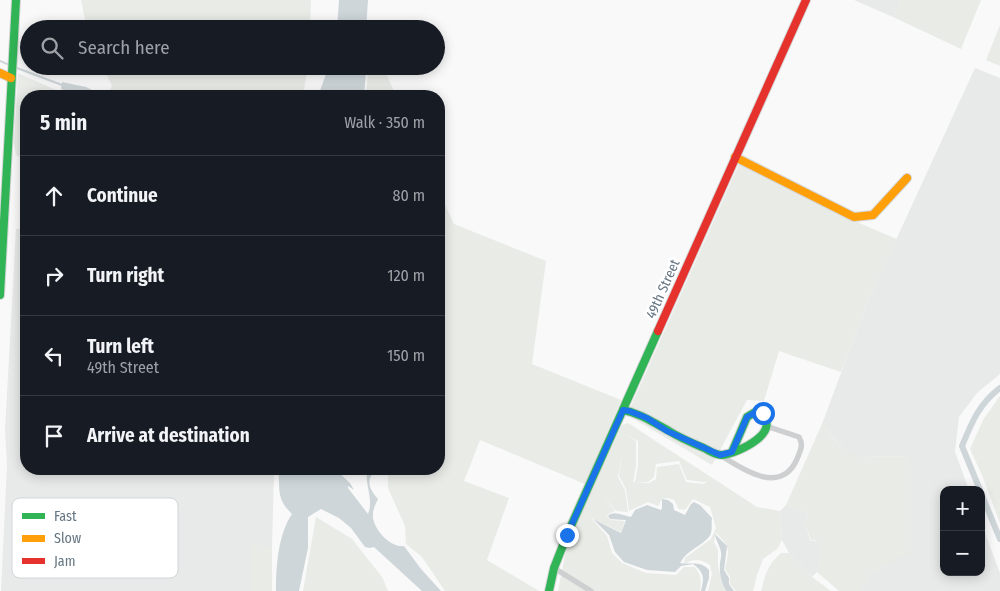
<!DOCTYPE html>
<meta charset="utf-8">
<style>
:root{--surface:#171b24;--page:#242831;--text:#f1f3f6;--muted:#9ea1a6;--line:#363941}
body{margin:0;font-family:"Fira Sans Condensed",sans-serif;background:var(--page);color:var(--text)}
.controls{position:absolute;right:15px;bottom:15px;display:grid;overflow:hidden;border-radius:10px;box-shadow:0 2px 12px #0003}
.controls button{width:45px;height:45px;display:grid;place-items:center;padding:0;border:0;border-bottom:1px solid var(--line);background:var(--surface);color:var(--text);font:25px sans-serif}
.stop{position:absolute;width:15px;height:15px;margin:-11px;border:4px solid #1a73e8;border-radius:50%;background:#fff}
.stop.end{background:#1a73e8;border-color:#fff;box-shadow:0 1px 5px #0008}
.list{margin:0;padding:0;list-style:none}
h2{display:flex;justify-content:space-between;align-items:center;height:65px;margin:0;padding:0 20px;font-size:21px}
h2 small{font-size:16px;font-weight:400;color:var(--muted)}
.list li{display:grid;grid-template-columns:32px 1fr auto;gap:15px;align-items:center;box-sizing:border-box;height:80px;padding:0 20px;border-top:1px solid var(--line)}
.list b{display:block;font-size:19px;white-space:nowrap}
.list p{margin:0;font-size:16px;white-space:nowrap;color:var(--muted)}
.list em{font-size:16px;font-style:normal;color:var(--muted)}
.icon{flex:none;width:28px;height:28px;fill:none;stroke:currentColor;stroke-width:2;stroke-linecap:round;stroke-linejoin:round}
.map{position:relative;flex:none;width:1000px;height:591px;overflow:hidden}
.search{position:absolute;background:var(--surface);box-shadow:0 2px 12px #0003;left:20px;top:20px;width:425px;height:55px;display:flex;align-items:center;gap:12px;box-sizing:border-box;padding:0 18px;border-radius:28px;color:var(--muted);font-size:19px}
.panel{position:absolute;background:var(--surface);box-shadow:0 2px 12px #0003;left:20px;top:90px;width:425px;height:385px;border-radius:20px}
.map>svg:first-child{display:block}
.built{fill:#e8e9e9}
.green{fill:#e8ebe6;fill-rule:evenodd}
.water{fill:#ced6d9}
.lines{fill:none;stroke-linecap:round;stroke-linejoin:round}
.stream{stroke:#ced6d9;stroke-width:2}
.canal{stroke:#ced6d9;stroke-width:6}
.fast-casing{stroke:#d5d6d7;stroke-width:10}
.slow-casing{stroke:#d5d6d7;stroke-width:10}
.jam-casing{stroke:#d5d6d7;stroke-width:10}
.street{stroke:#cecfd0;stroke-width:5.5}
.fast{stroke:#30b455;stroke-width:8}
.slow{stroke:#ff9f0a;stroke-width:8}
.jam{stroke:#e5322d;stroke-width:8}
.route{stroke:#1a73e8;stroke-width:6}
.labels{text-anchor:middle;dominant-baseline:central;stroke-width:5;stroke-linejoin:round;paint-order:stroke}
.street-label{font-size:14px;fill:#657683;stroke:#fff}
.key{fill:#fff;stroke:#d1d6da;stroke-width:1}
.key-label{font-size:14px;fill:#657683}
</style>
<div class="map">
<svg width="1000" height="591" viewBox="0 0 1000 591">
<rect width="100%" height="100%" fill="#f9f9f9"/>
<g class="built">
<path d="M854,0H901L893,17Z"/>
<path d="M975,68L1000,78V374L977,393L959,417L955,452L969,490H944V572H981V522L1000,573V591H860L869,574L911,551V456L857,457L849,454L838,443L822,424L867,303Z"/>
<path d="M16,229H26V469H274L272,549L251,542V591H1L7,466L5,430Z"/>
<path d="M786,505L808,514L805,525L810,540L818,542L823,552L817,572L812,577L789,553L782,540L780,511Z"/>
</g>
<g class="green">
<path d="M81,0H311L310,29H87Z"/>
<path d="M901,0H981L961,49L893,17Z"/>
<path d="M1000,25V66L986,60Z"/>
<path d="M103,66H308L303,96H107L112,86Z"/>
<path d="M367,66H383L396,96H366L368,71Z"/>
<path d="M18,73L69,96H26V119H25L22,158L16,155L14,142Z"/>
<path d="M739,164L866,226L897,239L867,303L841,372L779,351L764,401L747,400L712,465L627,415Z"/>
<path d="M439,191L454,224L546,261L532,364L621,400L585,484L480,440L464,481L509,498L487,560L539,591H445L422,557L406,544L405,526L388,488V469H439Z"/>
<path d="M1000,396V523L982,475L970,449L983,420Z"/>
<path d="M628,423L757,507L780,511L782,540L777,549L763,559L757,575L753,591H736L730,584V577L725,569C729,550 731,547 716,533L714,542L718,550V567L725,591H708L712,574L710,565C700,559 694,558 684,564L685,558L711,539L716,528L710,507L693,499L685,510L679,509L674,500L668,498L662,499L658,506L648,502L629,511L626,489L619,476L622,453L618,477L625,490L628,512L616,511L602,495L615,511L610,513L607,516L610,520L625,521L621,532L591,518L607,536L612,553L622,563L646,573L676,575L684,567H694C702,574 701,582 700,591H558L567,545L622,425ZM625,434L638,441V466L635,482H648L654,477L656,464L679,461L687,480L704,482L707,481L704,484L686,482L679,464L657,467L656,479L649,483L633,482L636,467V441Z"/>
<path d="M822,424C832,436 842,451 857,457L911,456V552L869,574L860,591H839L817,572L823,552C820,546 818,539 811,540L805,525L808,514L786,505Z"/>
<path d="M316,517L352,539L382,577L388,591H303Z"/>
<path d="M251,541L272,549V591H251Z"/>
<path d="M781,553H789L812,577L831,591H761C766,573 767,566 781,553Z"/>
</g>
<g class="water">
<path d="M339,0H368L366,29H337Z"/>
<path d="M329,66H364L366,72L364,96H318Z"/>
<path d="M62,82L86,87L104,96H78L61,89Z"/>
<path d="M278,469H335L350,483L354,490L348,486V488L368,514C374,500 365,486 367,471L370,469H376C366,481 368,487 378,499C375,505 372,511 373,518C375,531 391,548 404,546L421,569L441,591H422L374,547L370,548L365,547L351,528L339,518L321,509L308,517V548L299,591H276C276,566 278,535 292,514C275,497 281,490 278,469Z"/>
<path d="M662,499L668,500L673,504L674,510L685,515L691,504L694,502L700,505L712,518C711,523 713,533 709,537C700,547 687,550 680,563C691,565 700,560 709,570V578L705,591H701C704,578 705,573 693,564L681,566L675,572L647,570L624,562L615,552L609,535L593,519L621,533L626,520L610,519L608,516C614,510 623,516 631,517L635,510L647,505L661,510L662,508Z"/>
<path d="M715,534L727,546L724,570L729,578V584L734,591H726C722,584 719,573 720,564C720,560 722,557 721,552C720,546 716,541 715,534Z"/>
</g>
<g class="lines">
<g class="stream">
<path d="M0,61L7,64"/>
<path d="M17,68L62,85"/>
</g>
<g class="canal">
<path d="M980,490L962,446C972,422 979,404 1000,388"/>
<path d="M981,493L1000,539"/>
</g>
<g class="fast-casing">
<g id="fast">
<path d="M0,295L16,0"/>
<path d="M623,410C640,413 654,423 669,431C680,438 692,443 704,448C710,451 715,455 722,455C739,453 787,430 757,411L747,417L732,452"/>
<path d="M549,591L554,568L567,535L658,331"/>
</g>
</g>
<g class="slow-casing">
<g id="slow">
<path d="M0,73L11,78"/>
<path d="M735,157L854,217L873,215L907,178"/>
</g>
</g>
<g class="jam-casing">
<path id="jam" d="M658,331L806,0"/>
</g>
<g class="street">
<path d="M720,455C742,469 781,496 797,459C800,451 804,446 799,437L766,426"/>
<path d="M554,568L591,591"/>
</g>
<use href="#fast" class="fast"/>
<use href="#slow" class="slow"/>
<use href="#jam" class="jam"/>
</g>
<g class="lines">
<path class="route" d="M567,535L623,410L629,411L647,418L667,431L720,455L732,452L747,417L757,411L763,413"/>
</g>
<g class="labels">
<g class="street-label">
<text transform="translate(663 289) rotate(-66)">49th Street</text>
</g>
</g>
<rect x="12" y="498" width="166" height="80" rx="8" class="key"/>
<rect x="22" y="513" width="23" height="6" fill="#30b455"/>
<rect x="22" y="535" width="23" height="7" fill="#ff9f0a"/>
<rect x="22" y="558" width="23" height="6" fill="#e5322d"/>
<g class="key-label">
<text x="54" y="521">Fast</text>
<text x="54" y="543">Slow</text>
<text x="54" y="566">Jam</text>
</g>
</svg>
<div class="controls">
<button>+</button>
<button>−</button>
</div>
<div class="stop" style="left:763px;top:413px"></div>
<div class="stop end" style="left:567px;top:535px"></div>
<div class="search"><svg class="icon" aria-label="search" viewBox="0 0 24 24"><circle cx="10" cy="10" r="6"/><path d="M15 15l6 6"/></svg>Search here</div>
<section class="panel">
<h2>5 min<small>Walk · 350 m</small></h2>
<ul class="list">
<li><svg class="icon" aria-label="ahead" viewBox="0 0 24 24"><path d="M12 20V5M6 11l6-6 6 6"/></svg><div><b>Continue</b></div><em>80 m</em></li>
<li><svg class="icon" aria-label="right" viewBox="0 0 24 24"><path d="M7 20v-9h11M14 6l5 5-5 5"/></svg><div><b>Turn right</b></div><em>120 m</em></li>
<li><svg class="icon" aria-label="left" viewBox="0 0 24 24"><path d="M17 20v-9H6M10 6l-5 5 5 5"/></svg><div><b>Turn left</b><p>49th Street</p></div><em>150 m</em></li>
<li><svg class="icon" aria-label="arrive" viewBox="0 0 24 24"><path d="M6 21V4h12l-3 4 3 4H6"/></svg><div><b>Arrive at destination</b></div></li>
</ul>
</section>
</div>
